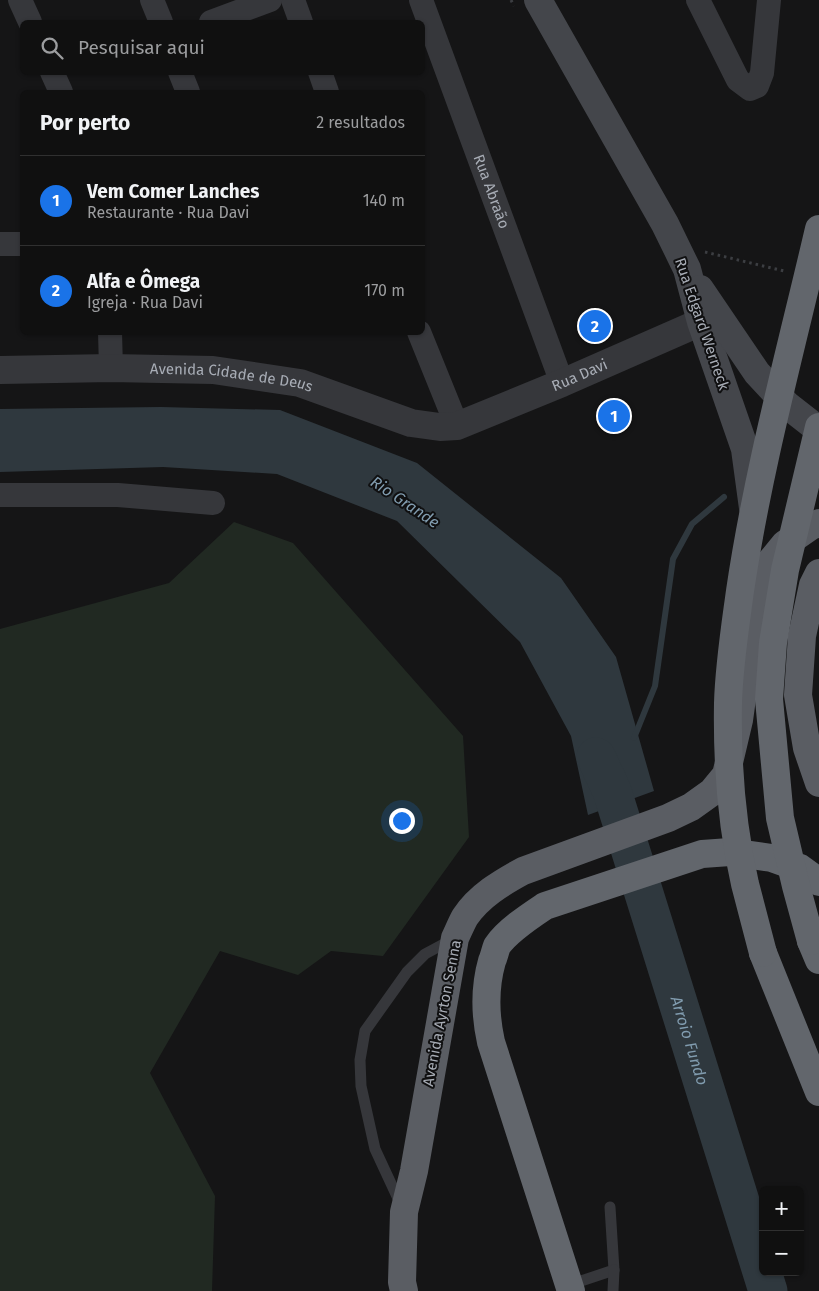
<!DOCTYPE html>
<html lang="pt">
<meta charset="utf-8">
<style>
:root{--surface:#101010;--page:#191919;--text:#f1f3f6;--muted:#9c9d9f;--line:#303030;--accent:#1a73e8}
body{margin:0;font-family:"Fira Sans",sans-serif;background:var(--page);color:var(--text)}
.controls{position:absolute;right:15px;bottom:15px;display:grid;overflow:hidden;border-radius:8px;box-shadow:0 1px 4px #0004}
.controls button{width:45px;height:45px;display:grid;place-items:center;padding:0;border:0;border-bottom:1px solid var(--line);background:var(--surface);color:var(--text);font:25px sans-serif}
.you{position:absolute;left:401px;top:820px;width:18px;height:18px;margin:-12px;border:4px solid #fff;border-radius:50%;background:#1a73e8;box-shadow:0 0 0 8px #1a73e833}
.badge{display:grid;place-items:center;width:32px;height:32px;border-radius:50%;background:var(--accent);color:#fff;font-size:16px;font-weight:700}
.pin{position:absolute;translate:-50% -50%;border:2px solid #fff;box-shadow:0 1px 5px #0006}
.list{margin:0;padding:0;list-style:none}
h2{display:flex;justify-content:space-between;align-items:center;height:65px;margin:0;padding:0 20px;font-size:21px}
h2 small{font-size:16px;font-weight:400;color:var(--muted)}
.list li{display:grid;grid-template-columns:32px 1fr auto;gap:15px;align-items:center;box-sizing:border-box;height:90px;padding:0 20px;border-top:1px solid var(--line)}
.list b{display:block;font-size:19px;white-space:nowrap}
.list p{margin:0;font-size:16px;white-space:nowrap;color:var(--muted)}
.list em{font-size:16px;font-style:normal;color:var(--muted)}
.icon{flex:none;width:28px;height:28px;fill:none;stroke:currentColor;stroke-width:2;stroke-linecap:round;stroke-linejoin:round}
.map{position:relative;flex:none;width:819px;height:1291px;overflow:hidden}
.search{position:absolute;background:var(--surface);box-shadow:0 1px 4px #0004;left:20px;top:20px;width:405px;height:55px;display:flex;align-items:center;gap:12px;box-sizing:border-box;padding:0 18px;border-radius:8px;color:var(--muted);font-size:19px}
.panel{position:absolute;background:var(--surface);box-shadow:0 1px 4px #0004;left:20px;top:90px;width:405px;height:245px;border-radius:8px}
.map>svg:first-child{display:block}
.green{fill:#212922}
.water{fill:#2f383e}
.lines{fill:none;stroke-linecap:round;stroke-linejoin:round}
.stream{stroke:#2f383e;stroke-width:6}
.river{stroke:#2f383e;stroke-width:39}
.path{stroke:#3c3e42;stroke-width:3;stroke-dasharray:2.5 4;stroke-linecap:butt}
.service{stroke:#36373b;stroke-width:11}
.minor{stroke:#36373b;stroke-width:24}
.tertiary{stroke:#36373b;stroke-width:28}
.secondary{stroke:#44464b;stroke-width:28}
.trunk{stroke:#5a5d63;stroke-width:28}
.motorway{stroke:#62666c;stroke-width:28}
.motorway-bridge{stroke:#62666c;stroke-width:28}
.labels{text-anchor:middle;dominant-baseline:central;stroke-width:4;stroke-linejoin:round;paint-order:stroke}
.street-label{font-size:15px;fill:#a8adb6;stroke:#101011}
.water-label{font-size:16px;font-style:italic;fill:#819caf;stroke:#101011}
</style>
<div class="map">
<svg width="819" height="1291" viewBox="0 0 819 1291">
<rect width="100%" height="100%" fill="#151516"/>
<path class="green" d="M234,522L293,543L463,736L469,837L383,956L331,951L298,975L220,951L150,1073L215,1196L212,1291H0V629L169,583Z"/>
<path class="water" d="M161,407L280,410L417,463L561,578L616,657L654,791L588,815L571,736L520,642L397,521L277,474L163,467L0,472V409Z"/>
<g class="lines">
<path class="stream" d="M634,738L655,686L673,559L692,524L724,497"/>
<path class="river" id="s1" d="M596,757L612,791L768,1291"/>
<g class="path">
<path d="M511,0L514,6"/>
<path d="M705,252L784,271"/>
</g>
<g class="service">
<path d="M401,1205L375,1149L361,1086L360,1060L365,1031L407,972L425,954L453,939"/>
<path d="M569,1285L614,1270L610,1207"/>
<path d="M613,1291L614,1270"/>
</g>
<g class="minor">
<path d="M20,0L30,22"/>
<path d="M152,0L161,22"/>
<path d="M293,0L301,22"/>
<path id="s2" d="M421,0L562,383"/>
<path d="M698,0L738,80L750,89L757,86L762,73L769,0"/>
<path d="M211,22L270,0"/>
<path d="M52,72L61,92"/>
<path d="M180,72L188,92"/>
<path d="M320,72L327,92"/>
<path d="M0,244H22"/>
<path d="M110,332L111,368"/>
<path d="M419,332L457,426"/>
<path d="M0,495H118L213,503"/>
</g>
<path class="tertiary" id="s3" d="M0,370L111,368L213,370L300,383L411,423L440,427L457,426L562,383L701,322"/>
<g class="secondary">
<path d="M538,0L665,224L687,269L701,322L745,449L753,508"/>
<path d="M700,289L757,373L787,405L819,430"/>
</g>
<g class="trunk">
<path d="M819,573L813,585L802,636L798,695L807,748L819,783"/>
<path d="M404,1291L402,1282L404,1212L414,1171L455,938C458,932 461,924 465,917C479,896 501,883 523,871L668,818L691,807L712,792L726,775L739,720L757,590L771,561L785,544L811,526L819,523"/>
</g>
<g class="motorway">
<path d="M811,941L819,960"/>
<path d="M763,953L819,1092"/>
<path d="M571,1291L491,1042C485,1015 484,989 492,961C494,957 495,951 497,946C507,931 530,916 545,906L702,854L730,852L772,858L800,868L819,882"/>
</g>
<g class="motorway-bridge">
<path d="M811,941L796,886L780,818L769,699L773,643L785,570L819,427"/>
<path d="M763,953C757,930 751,907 745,884C732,827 727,761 728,703C729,666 735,628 740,591C758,469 791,349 819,229"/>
</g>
</g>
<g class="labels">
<g class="street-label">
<text stroke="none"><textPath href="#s2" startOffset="204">Rua Abraão</textPath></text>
<text transform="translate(702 324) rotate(71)">Rua Edgard Werneck</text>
<text stroke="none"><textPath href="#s3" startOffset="598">Rua Davi</textPath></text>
<text stroke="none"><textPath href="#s3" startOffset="232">Avenida Cidade de Deus</textPath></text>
<text transform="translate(442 1013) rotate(-79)">Avenida Ayrton Senna</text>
</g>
<g class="water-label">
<text transform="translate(405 502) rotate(34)">Rio Grande</text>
<text stroke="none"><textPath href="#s1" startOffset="299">Arroio Fundo</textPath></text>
</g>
</g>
</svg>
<div class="controls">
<button>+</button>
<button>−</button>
</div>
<div class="you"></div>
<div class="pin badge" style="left:614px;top:416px">1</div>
<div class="pin badge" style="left:595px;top:326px">2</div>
<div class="search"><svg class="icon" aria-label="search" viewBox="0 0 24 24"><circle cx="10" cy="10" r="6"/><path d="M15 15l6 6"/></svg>Pesquisar aqui</div>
<section class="panel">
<h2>Por perto<small>2 resultados</small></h2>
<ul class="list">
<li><span class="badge">1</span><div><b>Vem Comer Lanches</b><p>Restaurante · Rua Davi</p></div><em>140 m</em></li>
<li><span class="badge">2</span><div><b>Alfa e Ômega</b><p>Igreja · Rua Davi</p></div><em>170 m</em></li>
</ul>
</section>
</div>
